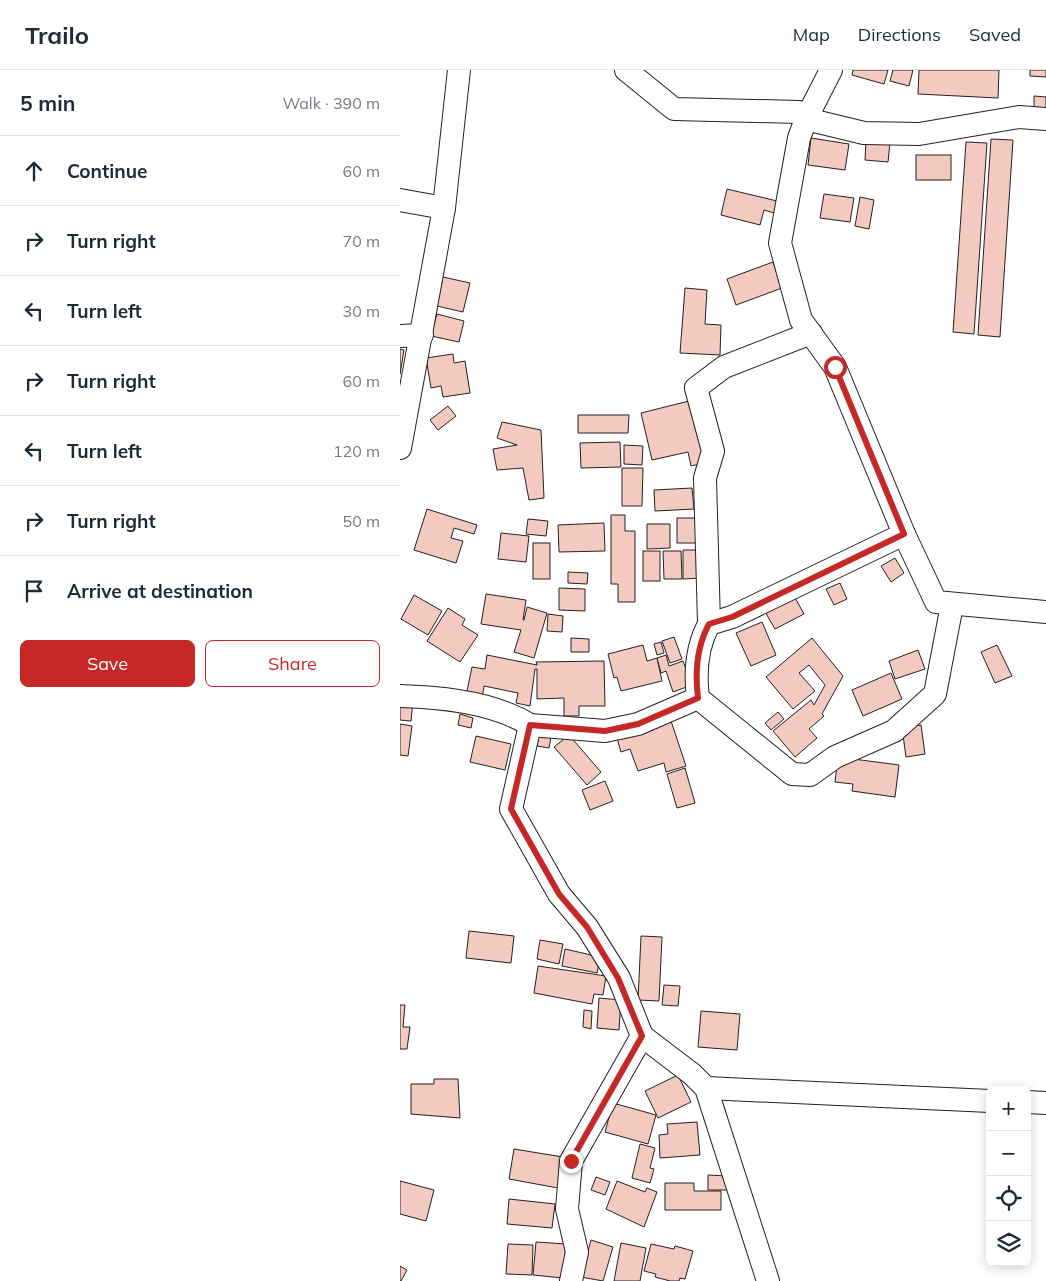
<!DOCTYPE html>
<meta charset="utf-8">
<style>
:root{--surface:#fff;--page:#f6f6f7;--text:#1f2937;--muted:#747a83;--line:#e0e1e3;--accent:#c62828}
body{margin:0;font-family:Mulish,sans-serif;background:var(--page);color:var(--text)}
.controls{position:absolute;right:15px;bottom:15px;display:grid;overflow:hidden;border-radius:8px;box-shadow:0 2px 12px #0003}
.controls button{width:45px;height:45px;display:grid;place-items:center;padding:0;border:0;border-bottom:1px solid var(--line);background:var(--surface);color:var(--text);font:25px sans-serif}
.stop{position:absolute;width:15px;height:15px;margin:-11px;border:4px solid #c62828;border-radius:50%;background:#fff}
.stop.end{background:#c62828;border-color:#fff;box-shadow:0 1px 5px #0008}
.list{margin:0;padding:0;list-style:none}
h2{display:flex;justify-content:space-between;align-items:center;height:65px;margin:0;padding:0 20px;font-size:21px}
h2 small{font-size:16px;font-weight:400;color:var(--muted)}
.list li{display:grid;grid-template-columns:32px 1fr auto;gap:15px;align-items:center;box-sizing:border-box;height:70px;padding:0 20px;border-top:1px solid var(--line)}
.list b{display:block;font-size:19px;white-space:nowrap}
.list em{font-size:16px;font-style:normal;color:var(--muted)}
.actions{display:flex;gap:10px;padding:15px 20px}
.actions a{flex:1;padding:11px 0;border:1px solid var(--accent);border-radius:8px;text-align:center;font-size:18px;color:var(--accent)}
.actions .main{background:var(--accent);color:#fff}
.icon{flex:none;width:28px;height:28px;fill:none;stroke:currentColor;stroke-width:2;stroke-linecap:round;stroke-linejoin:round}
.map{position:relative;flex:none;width:646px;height:1211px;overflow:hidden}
header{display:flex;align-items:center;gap:30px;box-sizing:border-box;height:70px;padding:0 25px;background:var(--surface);border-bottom:1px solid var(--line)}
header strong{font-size:24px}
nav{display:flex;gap:28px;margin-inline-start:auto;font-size:18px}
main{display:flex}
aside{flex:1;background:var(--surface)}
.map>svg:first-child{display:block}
.building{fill:#f3c9c0;stroke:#222}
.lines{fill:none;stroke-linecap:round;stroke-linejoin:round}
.minor-casing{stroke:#222;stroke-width:24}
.minor{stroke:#fff;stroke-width:22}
.route{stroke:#c62828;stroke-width:6}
</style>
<header>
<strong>Trailo</strong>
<nav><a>Map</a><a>Directions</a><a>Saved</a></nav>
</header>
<main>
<aside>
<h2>5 min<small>Walk · 390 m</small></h2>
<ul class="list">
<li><svg class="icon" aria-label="ahead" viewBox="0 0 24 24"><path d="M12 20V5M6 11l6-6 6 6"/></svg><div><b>Continue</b></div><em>60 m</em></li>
<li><svg class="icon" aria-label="right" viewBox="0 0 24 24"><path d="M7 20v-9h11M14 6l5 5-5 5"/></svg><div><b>Turn right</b></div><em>70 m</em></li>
<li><svg class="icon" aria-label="left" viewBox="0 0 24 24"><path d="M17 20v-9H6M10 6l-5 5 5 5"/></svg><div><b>Turn left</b></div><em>30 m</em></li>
<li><svg class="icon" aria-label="right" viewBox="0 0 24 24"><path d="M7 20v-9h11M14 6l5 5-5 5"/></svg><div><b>Turn right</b></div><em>60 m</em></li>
<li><svg class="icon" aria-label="left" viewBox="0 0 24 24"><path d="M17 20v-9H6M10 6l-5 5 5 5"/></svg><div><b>Turn left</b></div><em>120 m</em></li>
<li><svg class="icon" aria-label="right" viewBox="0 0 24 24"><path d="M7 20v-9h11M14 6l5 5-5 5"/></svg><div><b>Turn right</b></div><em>50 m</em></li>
<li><svg class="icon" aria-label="arrive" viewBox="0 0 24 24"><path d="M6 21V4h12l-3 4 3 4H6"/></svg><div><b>Arrive at destination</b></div></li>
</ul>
<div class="actions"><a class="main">Save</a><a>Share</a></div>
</aside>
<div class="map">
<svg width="646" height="1211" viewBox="0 0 646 1211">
<rect width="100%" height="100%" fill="#fff"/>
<g class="building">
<path d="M453,0H488L484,14L452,5Z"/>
<path d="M493,0H513L509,16L490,11Z"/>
<path d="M519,0H599L598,28L518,24Z"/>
<path d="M630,0H646V7L630,6Z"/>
<path d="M634,26L646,27V38L634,37Z"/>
<path d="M411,68L449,74L445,100L408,95Z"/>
<path d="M591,69L613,70L600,267L578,265Z"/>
<path d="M466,71L490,73L488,92L465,90Z"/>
<path d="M566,72L587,73L574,264L553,262Z"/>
<rect x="516" y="85" width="35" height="25"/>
<path d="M327,119L377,131L374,143L364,140L360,155L321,145Z"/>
<path d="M424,124L454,128L450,152L420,148Z"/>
<path d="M460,127L474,130L469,159L455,156Z"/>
<path d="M373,192L382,218L336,235L327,209Z"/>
<path d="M43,207L70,213L63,242L37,236Z"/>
<path d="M285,218L307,220L305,254L321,255L320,285L280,283Z"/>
<path d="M37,244L64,251L59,272L31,266Z"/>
<path d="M0,279L4,280L0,304Z"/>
<path d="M53,284L54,293L65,291L70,323L43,327L41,316L31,318L26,288Z"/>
<path d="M293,330L308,392L291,396L288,382L252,390L241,343Z"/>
<path d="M48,336L56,346L38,360L30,350Z"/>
<path d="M178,345H229L228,363H178Z"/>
<path d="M102,352L141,360L144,428L129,430L123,398L97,400L93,379L117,375L97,368Z"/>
<path d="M220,372L221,397L181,398L180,373Z"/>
<path d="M224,375L243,376L242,395L224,394Z"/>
<path d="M222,398H243L242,436H222Z"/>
<path d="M292,418L294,439L255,441L254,420Z"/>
<path d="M27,439L77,455L74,464L54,458L51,468L63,471L56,493L14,480Z"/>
<path d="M211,445H225V461H235V532H218V514H211Z"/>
<rect x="277" y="448" width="21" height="25"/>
<path d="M128,449L148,451L146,466L126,464Z"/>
<path d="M204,453L205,481L159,482L158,455Z"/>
<path d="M247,454H270V478L247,479Z"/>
<path d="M101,463L129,466L126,492L98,489Z"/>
<rect x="133" y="473" width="17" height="36"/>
<path d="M283,480H301L302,508L283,509Z"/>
<rect x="243" y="481" width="17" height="30"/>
<path d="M263,481H281L282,509H264Z"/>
<path d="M495,488L504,503L491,512L481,496Z"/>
<path d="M168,502L188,503L187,514L168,513Z"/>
<path d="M440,513L447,529L434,535L426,519Z"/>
<path d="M159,518L185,519V541L159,540Z"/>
<path d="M86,524L126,530L123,550H124L127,537L147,543L134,588L114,582L121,560L81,554Z"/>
<path d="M393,524L404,544L375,559L364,540Z"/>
<path d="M14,525L42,541L28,565L1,549Z"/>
<path d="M48,538L65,549L62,555L78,565L60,592L27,571Z"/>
<path d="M148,544L163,546L162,562L147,561Z"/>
<path d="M362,552L376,585L351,596L336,563Z"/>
<path d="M274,567L282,589L270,593L262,571Z"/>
<path d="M171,568L189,569V582H171Z"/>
<path d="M412,568L443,606L422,644L424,646L409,659L417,668L395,687L373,661L411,630L414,635L425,615L409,595L399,603L415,621L393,639L366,607Z"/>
<path d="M261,572L264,583L257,585L254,574Z"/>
<path d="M243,575L247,591L257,588L262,611L221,621L217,607L214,608L208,584Z"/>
<path d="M597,575L612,606L595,613L581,582Z"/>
<path d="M518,580L525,599L495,609L489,591Z"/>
<path d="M87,585L137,595L136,592L204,591L205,636H179V646H164V628L137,629V599H135L130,636L116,633L118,623L84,616L82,629L66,626L72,597L85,599Z"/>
<path d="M266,585L269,596L283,591L292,615L273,622L266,601L261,603L257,588Z"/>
<path d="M491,603L502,629L463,646L452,620Z"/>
<path d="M0,630L13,631L11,651L0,650Z"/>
<path d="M378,642L384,649L371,660L365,653Z"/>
<path d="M60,644L73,648L71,658L58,655Z"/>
<path d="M270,648L286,696L266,702L264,693L238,701L230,679L221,682L216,665Z"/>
<path d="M0,654L12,656L8,686L0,685Z"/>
<path d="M521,655L525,684L506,687L502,658Z"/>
<path d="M140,660L152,662L149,678L137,676Z"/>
<path d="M169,665L201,702L187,715L154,677Z"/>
<path d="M76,666L111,674L105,700L70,692Z"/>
<path d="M438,687L499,695L495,727L452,721L453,714L435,712Z"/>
<path d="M285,698L295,733L277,738L267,704Z"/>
<path d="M205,711L213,731L190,740L182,720Z"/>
<path d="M69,861L114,866L111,893L66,888Z"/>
<path d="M241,866L262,867L259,931L238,930Z"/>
<path d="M140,870L163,874L159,894L137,889Z"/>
<path d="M165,879L200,887L197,903L162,896Z"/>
<path d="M138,896L206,906L203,925L194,924L192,934L134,923Z"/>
<path d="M264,915L280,916L278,936L262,935Z"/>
<path d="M199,928L221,930L219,960L197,958Z"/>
<path d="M0,935H5L3,957H10L7,979H0Z"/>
<path d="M184,940L192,941L191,959L183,957Z"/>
<path d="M301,941L340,944L337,980L298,977Z"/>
<path d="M278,1005L291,1032L258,1048L245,1021Z"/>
<path d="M34,1009H58L60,1048L11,1044V1014H34Z"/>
<path d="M213,1033L256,1045L248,1074L205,1062Z"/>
<path d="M297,1052L300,1085L260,1088L259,1065L268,1064L267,1054Z"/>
<path d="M240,1074L255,1078L250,1098L254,1099L250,1113L232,1108Z"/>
<path d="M114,1079L163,1087L158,1118L109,1109Z"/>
<path d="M308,1105L327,1106V1120H308Z"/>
<path d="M196,1107L210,1112L205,1125L191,1120Z"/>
<path d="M0,1111L34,1120L26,1151L0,1144Z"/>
<path d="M217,1111L245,1122L247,1118L257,1122L244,1157L206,1139Z"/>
<path d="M265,1113H294V1121H321V1140H265Z"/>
<path d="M109,1129L155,1134L152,1158L107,1154Z"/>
<path d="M191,1170L213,1177L203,1211L181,1207Z"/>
<path d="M136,1172L166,1174L163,1208L133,1205Z"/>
<path d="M221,1173L246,1178L240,1211H214Z"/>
<path d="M108,1174L133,1175L132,1205L106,1204Z"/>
<path d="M251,1174L274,1179L275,1176L293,1181L285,1209L280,1208L279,1211H270L255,1207L256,1204L244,1201Z"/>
<path d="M0,1196L7,1200L1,1211H0Z"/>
</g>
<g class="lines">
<g class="minor-casing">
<g id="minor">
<path d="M226,0L274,39L399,42L406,49L464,63L519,64L619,47L646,49"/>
<path d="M431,0L406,49L399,68L380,173L401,250L435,297L504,464L536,532L646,542"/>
<path d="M0,130L44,138"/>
<path d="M411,263L324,297L296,318L313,381L305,408L309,554C297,576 295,604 298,628L392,704L410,705L435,687L494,661L535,624L552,535"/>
<path d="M0,266L22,265"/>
<path d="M0,378L44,138L59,0"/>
<path d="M309,554L332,547L504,464"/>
<path d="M0,626C40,627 95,633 130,655L111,739L159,824L187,857L219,908L242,966L292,1004L306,1018L368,1211"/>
<path d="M130,655L205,661L238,654L298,628"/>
<path d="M306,1018L590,1031"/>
<path d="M627,1032L646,1033"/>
<path d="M171,1211L177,1182L167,1139L171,1091L242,966"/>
</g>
</g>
<use href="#minor" class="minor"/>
</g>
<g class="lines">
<path class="route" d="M171,1091L242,966L218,908L187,857L159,824L111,739L130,655L205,661L238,654L298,628C295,604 297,576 309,554L332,547L504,464L435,297"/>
</g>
</svg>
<div class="controls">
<button>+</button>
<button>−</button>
<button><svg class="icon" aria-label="locate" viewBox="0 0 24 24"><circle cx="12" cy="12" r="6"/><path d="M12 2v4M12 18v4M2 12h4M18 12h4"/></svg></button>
<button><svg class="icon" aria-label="layers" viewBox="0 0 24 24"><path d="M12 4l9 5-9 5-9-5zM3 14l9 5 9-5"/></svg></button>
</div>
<div class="stop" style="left:435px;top:297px"></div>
<div class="stop end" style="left:171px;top:1091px"></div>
</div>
</main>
